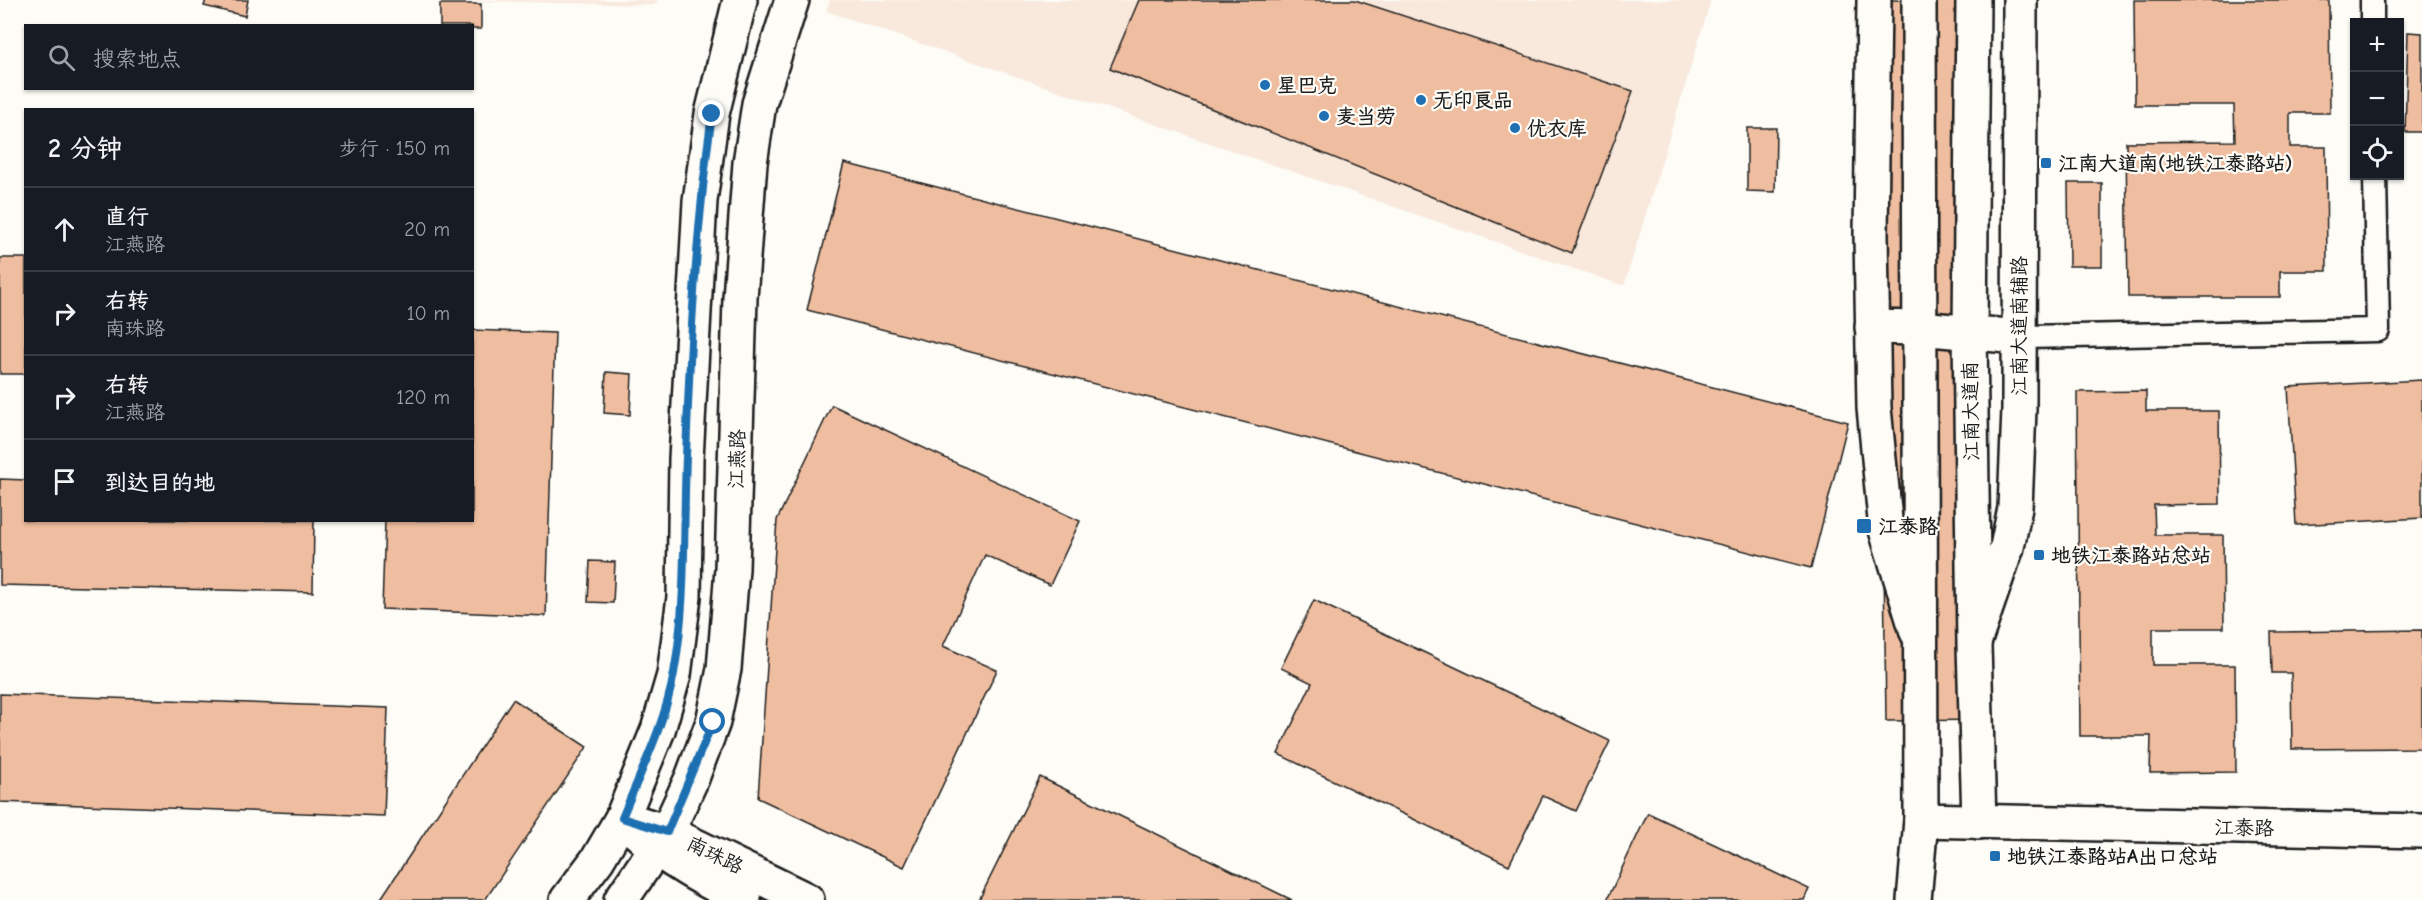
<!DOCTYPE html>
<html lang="zh">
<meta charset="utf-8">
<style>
:root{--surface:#171b24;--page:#242831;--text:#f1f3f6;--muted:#9ea1a6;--line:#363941}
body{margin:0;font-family:"Comic Neue","LXGW WenKai TC",sans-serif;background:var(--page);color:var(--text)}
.controls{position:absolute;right:18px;top:18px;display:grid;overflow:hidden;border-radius:0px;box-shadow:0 2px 4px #0004}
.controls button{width:54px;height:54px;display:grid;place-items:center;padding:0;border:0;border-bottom:2px solid var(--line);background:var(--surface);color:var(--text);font:30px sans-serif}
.stop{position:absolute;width:18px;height:18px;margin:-14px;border:4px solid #1f6fb2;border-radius:50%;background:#fff}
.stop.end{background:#1f6fb2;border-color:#fff;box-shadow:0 2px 6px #0008}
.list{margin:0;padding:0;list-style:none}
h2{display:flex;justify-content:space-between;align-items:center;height:78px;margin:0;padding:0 24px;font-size:26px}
h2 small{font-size:20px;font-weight:400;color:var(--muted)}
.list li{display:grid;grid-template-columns:39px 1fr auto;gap:18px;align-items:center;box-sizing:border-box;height:84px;padding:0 24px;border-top:2px solid var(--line)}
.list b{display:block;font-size:22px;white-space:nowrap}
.list p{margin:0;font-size:20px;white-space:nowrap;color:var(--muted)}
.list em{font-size:20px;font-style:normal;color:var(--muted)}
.icon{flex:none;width:33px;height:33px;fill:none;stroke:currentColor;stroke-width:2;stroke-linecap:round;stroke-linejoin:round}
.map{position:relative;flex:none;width:2422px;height:900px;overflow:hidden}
.search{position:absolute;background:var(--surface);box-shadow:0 2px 4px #0004;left:24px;top:24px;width:450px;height:66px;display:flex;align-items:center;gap:15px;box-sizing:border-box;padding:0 21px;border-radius:0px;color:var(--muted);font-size:22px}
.panel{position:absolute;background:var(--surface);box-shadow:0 2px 4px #0004;left:24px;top:108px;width:450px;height:414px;border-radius:0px}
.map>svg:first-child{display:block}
.built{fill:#f9e9dd}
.building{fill:#efbea0;stroke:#1c1c1c;stroke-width:1.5}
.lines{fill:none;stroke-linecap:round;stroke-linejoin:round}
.service-casing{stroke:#1c1c1c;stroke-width:27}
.minor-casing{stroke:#1c1c1c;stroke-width:38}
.tertiary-casing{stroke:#1c1c1c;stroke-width:38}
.primary-casing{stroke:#1c1c1c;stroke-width:38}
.service{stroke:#fdfcf7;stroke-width:22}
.minor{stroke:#fdfcf7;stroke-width:33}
.tertiary{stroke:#fdfcf7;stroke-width:33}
.primary{stroke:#fdfcf7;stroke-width:33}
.route{stroke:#1f6fb2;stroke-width:8}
.poi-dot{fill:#1f6fb2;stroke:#fdfcf7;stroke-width:2}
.labels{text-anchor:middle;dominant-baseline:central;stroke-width:4.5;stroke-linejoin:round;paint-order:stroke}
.poi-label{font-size:20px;font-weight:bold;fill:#1c1c1c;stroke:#fdfcf7;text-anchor:start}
.street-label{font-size:20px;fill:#1c1c1c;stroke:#fdfcf7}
</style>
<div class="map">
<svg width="2422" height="900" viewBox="0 0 2422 900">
<rect width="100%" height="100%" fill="#fdfcf7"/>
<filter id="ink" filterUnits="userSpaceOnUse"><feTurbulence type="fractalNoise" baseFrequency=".0167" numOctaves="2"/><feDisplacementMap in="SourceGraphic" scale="12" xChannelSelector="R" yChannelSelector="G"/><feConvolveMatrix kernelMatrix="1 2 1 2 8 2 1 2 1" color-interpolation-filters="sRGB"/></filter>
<g filter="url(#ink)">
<g class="built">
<path d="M430,0H658L654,5Z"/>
<path d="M830,0H1711L1624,286L826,11Z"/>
</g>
<g class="building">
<path d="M206,0H248L245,16L204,6Z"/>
<path d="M1139,0H1355L1633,91L1572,253L1110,68Z"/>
<path d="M1877,0H1976L1984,720L1886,721Z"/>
<path d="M2134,0H2329L2330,113H2290V147H2326L2327,271H2280V297H2128L2126,142L2235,141L2234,105H2135Z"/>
<path d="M440,4H481V29H472V26H440Z"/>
<path d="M2408,32L2422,33V132H2405Z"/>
<path d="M1747,128H1776L1775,192L1747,191Z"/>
<path d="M844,163L1848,422L1811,568L807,310Z"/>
<path d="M2068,183H2102V266H2069Z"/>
<rect x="0" y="258" width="26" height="116"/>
<path d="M472,330L555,333L546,616L382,609L385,520H472Z"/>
<path d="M606,372L632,374L630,415L604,413Z"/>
<path d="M2422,380V518L2296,525L2288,387Z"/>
<path d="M2146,391V411H2219L2220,504L2154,505L2155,535H2223L2224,628H2153V665H2235L2236,772L2150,773L2151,736H2080L2077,392Z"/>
<path d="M832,405L1080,521L1050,585L985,555L943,646L997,670L904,867L758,798L777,520Z"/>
<path d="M0,479L26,480V520H314L313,592L0,585Z"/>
<path d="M590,561L615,562L613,603L588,602Z"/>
<path d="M1314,600L1610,741L1576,811L1543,796L1509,865L1278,754L1312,683L1281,668Z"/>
<path d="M2422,630V748L2292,749L2291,673H2272L2271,632Z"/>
<path d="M0,694L388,708L384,816L0,802Z"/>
<path d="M513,699L587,747L485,900H380Z"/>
<path d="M1040,777L1292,900H979Z"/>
<path d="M1648,813L1809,889L1804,900H1607Z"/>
</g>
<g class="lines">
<g class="service-casing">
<g id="service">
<path d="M2372,0V22"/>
<path d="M2019,337L2378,330L2375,176"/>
</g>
</g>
<g class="minor-casing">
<g id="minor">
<path d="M1874,0L1871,235L1874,408L1886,530L1917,632"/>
<path d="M1872,327L1919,328L2019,337"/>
<path d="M1975,640L2007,547L2015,508L2019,409L2020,0"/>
<path d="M1914,900L1921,820"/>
</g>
</g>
<g class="tertiary-casing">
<g id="tertiary">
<path d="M1973,0L1970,332L1974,645L1979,822"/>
<path d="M622,818L667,832L807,900"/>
<path d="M1921,820L2422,831"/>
<path d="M637,832C668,861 706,881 744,900"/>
</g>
</g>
<g class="primary-casing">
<g id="primary">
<path d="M1919,0L1921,820"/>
<path d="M567,900L598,859L622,818L658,730L674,675L684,597L686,459L700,201L712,114L740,0"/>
<path d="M621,900L667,832L692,778L713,722L724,669L732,569L740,298L750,163L759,104L792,0"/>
</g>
</g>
<use href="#service" class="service"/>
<use href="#minor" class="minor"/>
<use href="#tertiary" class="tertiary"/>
<use href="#primary" class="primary"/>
</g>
</g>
<g class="lines" filter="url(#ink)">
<path class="route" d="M712,114C696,228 690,342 686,457C683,530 687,601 674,673C665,724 641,771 622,818L667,832L713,722"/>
</g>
<g class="poi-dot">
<circle cx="1265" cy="85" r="6"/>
<circle cx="1421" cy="100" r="6"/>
<circle cx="1324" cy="116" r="6"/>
<circle cx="1515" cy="128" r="6"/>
<rect x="2040" y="157" width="12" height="12" rx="3"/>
<rect x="1856" y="518" width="16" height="16" rx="3"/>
<rect x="2033" y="549" width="12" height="12" rx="3"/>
<rect x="1989" y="850" width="12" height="12" rx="3"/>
</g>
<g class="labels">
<g class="poi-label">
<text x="1277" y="85">星巴克</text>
<text x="1433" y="100">无印良品</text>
<text x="1336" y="116">麦当劳</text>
<text x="1527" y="128">优衣库</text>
<text x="2058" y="163">江南大道南(地铁江泰路站)</text>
<text x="1878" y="526">江泰路</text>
<text x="2051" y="555">地铁江泰路站总站</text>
<text x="2007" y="856">地铁江泰路站A出口总站</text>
</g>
<g class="street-label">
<text transform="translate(2019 326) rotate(-90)">江南大道南辅路</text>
<text transform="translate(1971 411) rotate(-91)">江南大道南</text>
<text transform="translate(737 459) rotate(-88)">江燕路</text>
<text transform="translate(2244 828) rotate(1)">江泰路</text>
<text transform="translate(715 855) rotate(26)">南珠路</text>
</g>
</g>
</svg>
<div class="controls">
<button>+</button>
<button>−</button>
<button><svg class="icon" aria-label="locate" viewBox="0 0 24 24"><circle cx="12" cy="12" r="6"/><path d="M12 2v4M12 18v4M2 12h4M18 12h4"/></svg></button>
</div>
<div class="stop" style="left:713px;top:722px"></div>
<div class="stop end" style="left:712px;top:114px"></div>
<div class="search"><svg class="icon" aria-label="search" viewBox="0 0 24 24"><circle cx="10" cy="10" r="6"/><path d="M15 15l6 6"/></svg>搜索地点</div>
<section class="panel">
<h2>2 分钟<small>步行 · 150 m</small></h2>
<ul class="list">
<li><svg class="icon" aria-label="ahead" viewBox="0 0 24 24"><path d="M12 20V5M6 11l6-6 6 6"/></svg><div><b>直行</b><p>江燕路</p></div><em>20 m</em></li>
<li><svg class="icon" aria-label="right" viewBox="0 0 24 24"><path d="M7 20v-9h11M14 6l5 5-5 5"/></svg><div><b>右转</b><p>南珠路</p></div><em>10 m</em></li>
<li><svg class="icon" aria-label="right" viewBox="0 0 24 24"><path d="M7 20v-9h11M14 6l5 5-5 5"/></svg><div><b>右转</b><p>江燕路</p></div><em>120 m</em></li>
<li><svg class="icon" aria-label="arrive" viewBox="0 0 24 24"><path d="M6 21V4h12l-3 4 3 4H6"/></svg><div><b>到达目的地</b></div></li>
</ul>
</section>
</div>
